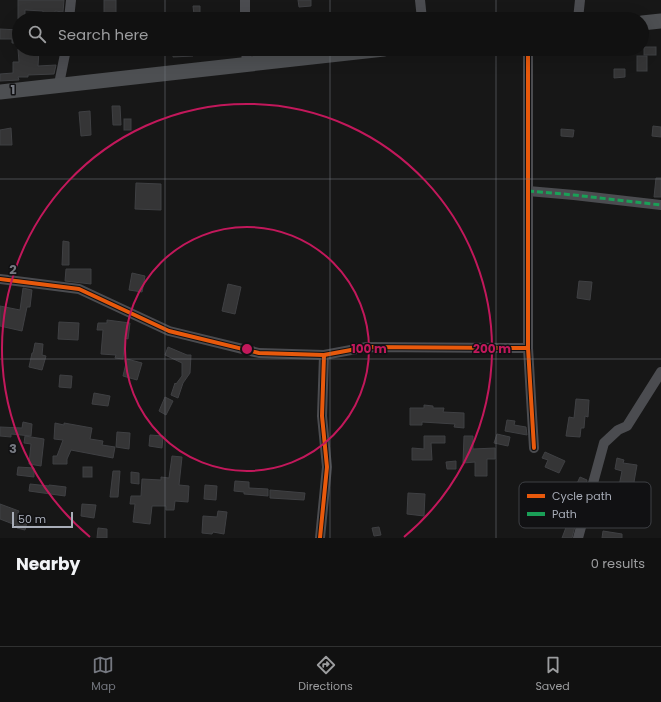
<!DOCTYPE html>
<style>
:root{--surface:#111;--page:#1a1a1a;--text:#f1f3f6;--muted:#9c9d9f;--line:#303131;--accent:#757880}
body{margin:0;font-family:Poppins,sans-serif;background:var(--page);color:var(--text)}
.scale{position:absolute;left:12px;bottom:10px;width:61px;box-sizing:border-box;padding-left:4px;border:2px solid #a8adb8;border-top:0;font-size:11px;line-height:14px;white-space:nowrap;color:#a8adb8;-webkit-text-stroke:3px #111113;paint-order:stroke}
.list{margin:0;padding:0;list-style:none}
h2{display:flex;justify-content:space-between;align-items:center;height:52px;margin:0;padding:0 16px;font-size:17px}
h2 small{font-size:13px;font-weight:400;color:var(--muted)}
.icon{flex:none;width:22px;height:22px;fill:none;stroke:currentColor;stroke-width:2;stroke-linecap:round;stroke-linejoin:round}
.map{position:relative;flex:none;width:661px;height:538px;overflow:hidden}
.search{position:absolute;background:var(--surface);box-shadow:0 4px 16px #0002;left:12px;right:12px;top:12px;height:44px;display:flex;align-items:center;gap:10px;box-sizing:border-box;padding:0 14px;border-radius:22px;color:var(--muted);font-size:15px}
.sheet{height:108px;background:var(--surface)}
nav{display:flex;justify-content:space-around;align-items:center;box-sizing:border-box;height:56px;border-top:1px solid var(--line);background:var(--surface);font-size:11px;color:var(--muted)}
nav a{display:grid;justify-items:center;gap:2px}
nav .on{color:var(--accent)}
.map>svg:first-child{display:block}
.building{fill:#353536;stroke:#3f4043}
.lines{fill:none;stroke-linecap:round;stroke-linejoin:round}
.minor{stroke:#4b4c50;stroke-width:10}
.primary{stroke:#4d4f52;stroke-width:15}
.quiet{stroke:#1a9f57;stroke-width:3;stroke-dasharray:6 3;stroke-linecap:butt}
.cycleway-casing{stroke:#111113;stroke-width:6}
.cycleway{stroke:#e8590c;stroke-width:4}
.grid{fill:none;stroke:#757880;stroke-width:1;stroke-opacity:0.55}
.ring{fill:none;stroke:#c2185b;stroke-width:2}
.key{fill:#111113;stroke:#3e4045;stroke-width:1}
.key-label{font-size:11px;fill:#a8adb8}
.grid-label{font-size:13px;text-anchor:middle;font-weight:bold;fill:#757880;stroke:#111113;stroke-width:3;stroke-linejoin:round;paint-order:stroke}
.centre{fill:#c2185b;stroke:#111113;stroke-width:2}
.ring-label{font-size:12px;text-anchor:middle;font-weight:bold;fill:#c2185b;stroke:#111113;stroke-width:3;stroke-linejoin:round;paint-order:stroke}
</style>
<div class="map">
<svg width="661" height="538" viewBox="0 0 661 538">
<rect width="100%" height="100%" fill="#171717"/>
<g class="building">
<path d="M18,0H64L63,12L55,11V19H43V11L25,10V19H18Z"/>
<rect x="104" y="0" width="12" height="14"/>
<path d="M298,0H311V6L299,7Z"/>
<path d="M193,6H200V15H194Z"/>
<path d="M180,13V19H161V14Z"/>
<path d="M0,29L19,30V43H12V39H0Z"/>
<rect x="644" y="47" width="12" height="8"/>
<path d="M18,49L39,50L38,66L56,65L54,74L28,75V77H18L19,80L0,81V74L13,73V62H19Z"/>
<path d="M173,49H192L193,56L173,57Z"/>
<rect x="637" y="56" width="10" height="15"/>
<path d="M614,69H625V77L614,78Z"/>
<path d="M112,106H120L121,125H113Z"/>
<path d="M90,111L91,135L81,136L79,112Z"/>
<rect x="124" y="119" width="7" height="11"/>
<path d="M653,126L661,127V137L652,136Z"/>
<path d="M11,128L12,145H0V130Z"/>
<path d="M561,129L574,130L573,137L561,136Z"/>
<path d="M656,178H661V197H654Z"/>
<path d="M136,183L161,184V210L135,209Z"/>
<path d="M63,241L69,242V265H62Z"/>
<path d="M66,269H91V284L65,281Z"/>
<path d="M132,273L145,276L142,292L129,290Z"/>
<path d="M579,281L592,282L590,300L577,298Z"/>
<path d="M228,284L241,287L235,314L222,311Z"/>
<path d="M23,288L32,290L30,307H27L22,331L0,326V306L20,310Z"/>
<path d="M107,320L130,323L128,339L125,338L123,359L115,358L116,355L101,354L103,330H97L98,323H107Z"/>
<path d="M59,322L79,323L78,340L58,339Z"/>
<path d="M35,343L43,344L42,355L46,356L42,370L29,367L32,353H33Z"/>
<path d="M168,347L187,355H191L190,373L183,383L178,398L171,395L175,383L176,384L182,376V363L165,355Z"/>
<path d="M127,359L142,363L137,380L123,376Z"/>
<path d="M60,375L72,376L71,388L59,387Z"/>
<path d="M94,393L110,396L108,406L92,404Z"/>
<path d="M165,397L173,401L166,415L159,411Z"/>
<path d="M576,399L589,400L588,417L585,416L584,428H581L580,437L566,436L569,417L574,418Z"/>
<path d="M424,405L433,406V408H444L443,412L464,413V428L454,427L455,424L422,422V425H410V408H424Z"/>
<path d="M507,420L515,421L514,425L526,427L527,435L505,431Z"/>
<path d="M23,422L32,424L31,436L11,434V437L0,436V427L22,428Z"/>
<path d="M55,423L64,425V423L92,428L90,439L103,441L102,445L115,447L113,458L71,450L67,459V464H53V456H57L63,440L54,439Z"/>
<path d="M117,432L130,433L129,449L116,447Z"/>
<path d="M497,434L510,437L508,446L494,443Z"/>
<path d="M150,435L163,436L162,448L149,446Z"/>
<path d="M25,436L44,439L41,466L29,464L31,444L24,443Z"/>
<path d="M424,436H445V443H431L432,460H412V448L424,449Z"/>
<path d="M464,436H473V449L495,448V459H487V476H475V462L463,463Z"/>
<path d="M545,452L565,461L559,473L545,467L548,460L542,458Z"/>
<path d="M172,456L182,457L179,485L189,486L188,502L175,501L174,510H166V506H152L150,524L133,522L135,504H130L131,496H141L142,479L161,480V477L169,478Z"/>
<path d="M617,458L624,460L623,463L637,465L634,482L636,483L635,489L619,486L622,471L615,469Z"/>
<path d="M456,461V469H447L446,462Z"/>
<path d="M18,467L34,468V477L17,475Z"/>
<rect x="83" y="467" width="9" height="10"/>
<path d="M113,471H120L118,497H110Z"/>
<path d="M131,472L139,473V484L131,483Z"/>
<path d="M580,477L587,480L572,538H562L573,509L566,507Z"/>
<path d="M235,481L249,482V488L268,489V496L244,494V492L234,491Z"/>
<path d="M30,484L49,486V485L66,487L65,496L29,491Z"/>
<path d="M205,485L217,486L216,500L204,499Z"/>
<path d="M270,490L305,493L304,500L270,498Z"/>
<path d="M408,493L425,494L424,516L407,514Z"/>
<path d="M0,504L19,511L17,515L28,518L25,530L17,528L18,526L0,519Z"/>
<path d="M82,504L96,505L94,518L81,516Z"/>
<path d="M218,511L227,512L224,534L213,532L212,534L202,533L203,516L217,517Z"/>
<path d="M379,527L381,535L374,536L372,528Z"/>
<path d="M98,528L107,529V538H97Z"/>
<path d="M603,531L622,534V538H602Z"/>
</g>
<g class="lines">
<g class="minor">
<path d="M245,0V19"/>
<path d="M420,0L422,19"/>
<path d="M69,19L71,0"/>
<path d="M578,19L580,0"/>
<path d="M246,49L247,64"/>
<path d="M528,49V348L534,448"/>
<path d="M59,84L66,49"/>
<path d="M528,191L574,195L661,205"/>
<path d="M0,279L79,289L169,331L259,353L324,355"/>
<path d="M320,538L327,467L322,416L324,355L367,347L528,348"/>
<path d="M578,538L604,443L618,430L627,426L661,372"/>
</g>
<g class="primary">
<path d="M642,23L661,21"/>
<path d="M0,92L384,49"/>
</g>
<path class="quiet" d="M528,191L574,195L661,205"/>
<g class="cycleway-casing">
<g id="cycleway">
<path d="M528,49V348L534,448"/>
<path d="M0,279L79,289L169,331L259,353L324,355"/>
<path d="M320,538L327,467L322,416L324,355L367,347L528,348"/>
</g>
</g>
<use href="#cycleway" class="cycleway"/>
</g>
<path class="grid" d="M165,0V19M330,0V19M496,0V19M165,49V538M330,49V538M496,49V538M0,179H661M0,359H661"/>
<g class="ring">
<circle cx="247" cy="349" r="122"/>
<path d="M90 537A245 245 0 1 1 404 537"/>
</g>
<rect x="519" y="482" width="132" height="46" rx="6" class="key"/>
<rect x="527" y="494" width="18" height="4" fill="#e8590c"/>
<rect x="527" y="512" width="18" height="4" fill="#1a9f57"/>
<g class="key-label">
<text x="552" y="500">Cycle path</text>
<text x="552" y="518">Path</text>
</g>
<g class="grid-label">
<text x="13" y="94">1</text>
<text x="13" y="274">2</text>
<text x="13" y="453">3</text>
</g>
<circle cx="247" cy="349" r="6" class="centre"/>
<g class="ring-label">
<text x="369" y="353">100 m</text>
<text x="492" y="353">200 m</text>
</g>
</svg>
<div class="scale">50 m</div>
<div class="search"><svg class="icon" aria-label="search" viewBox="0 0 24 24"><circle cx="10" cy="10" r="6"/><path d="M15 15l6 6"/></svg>Search here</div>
</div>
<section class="sheet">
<h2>Nearby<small>0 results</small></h2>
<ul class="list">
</ul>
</section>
<nav>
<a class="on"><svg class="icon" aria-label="map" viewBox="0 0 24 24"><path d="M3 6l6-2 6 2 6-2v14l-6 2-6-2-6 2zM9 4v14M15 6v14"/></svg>Map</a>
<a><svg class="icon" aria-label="directions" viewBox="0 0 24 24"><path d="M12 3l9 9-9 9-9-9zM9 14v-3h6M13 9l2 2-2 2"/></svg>Directions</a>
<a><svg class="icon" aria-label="saved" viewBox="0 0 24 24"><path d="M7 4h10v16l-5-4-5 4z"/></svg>Saved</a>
</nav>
